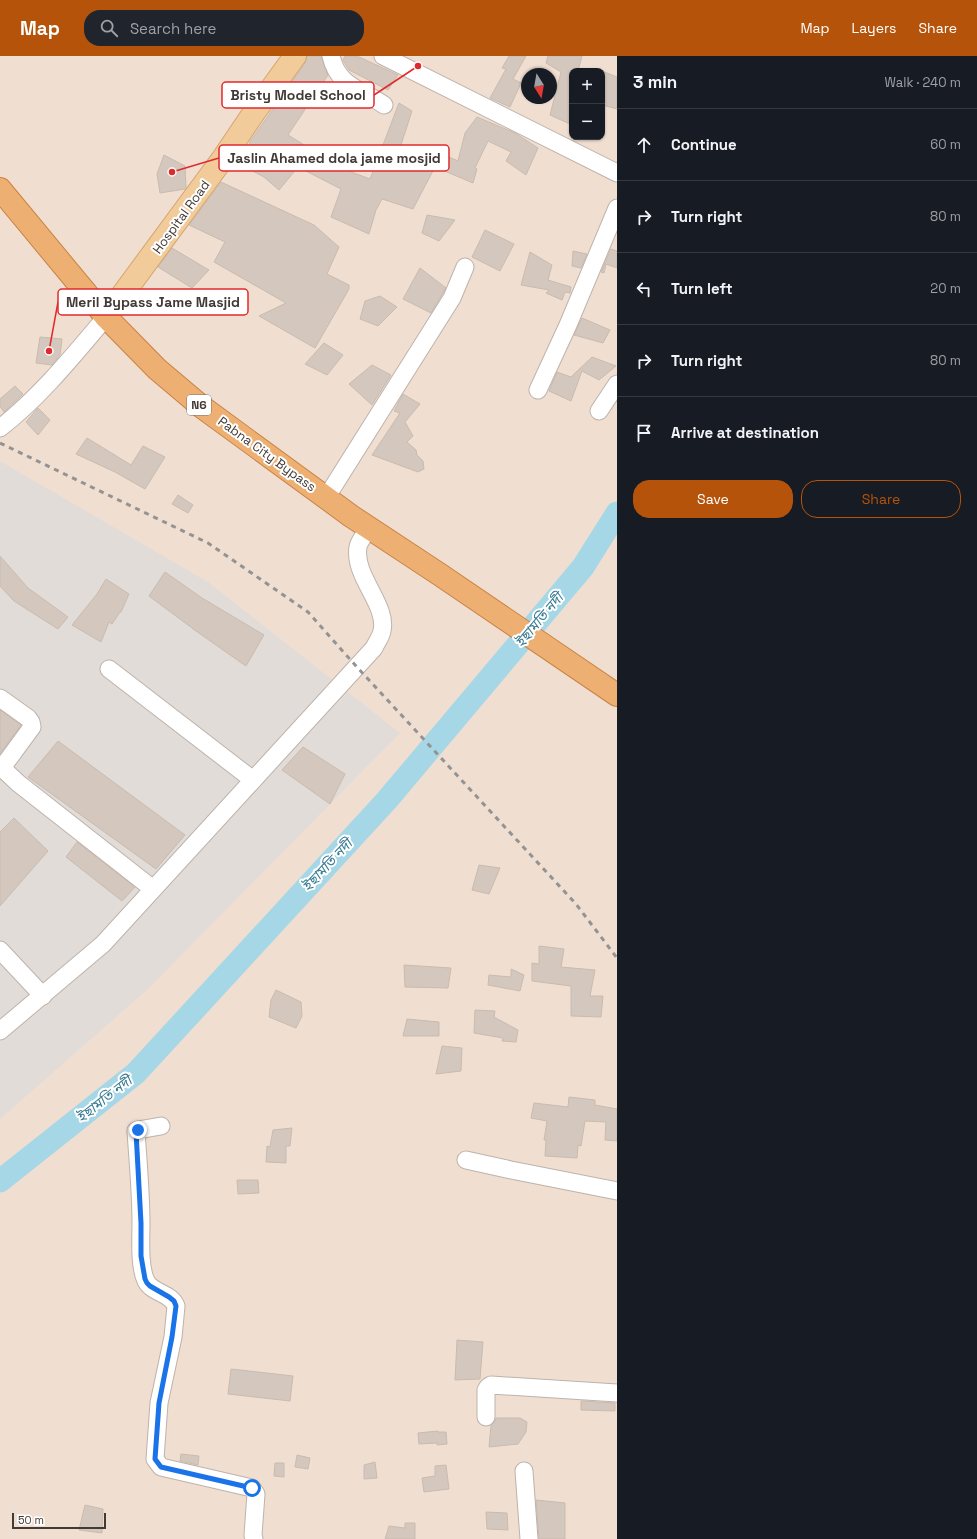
<!DOCTYPE html>
<meta charset="utf-8">
<style>
:root{--surface:#171b24;--page:#20242c;--text:#f1f3f6;--muted:#9ea1a6;--line:#363941;--accent:#b45309}
body{margin:0;font-family:"Space Grotesk","Noto Sans Bengali",sans-serif;background:var(--page);color:var(--text)}
.controls{position:absolute;right:12px;top:12px;display:grid;overflow:hidden;border-radius:8px;box-shadow:0 1px 3px #0004}
.controls button{width:36px;height:36px;display:grid;place-items:center;padding:0;border:0;border-bottom:1px solid var(--line);background:var(--surface);color:var(--text);font:20px sans-serif}
.compass{position:absolute;left:521px;top:12px;width:36px;height:36px;border-radius:50%;background:var(--surface);box-shadow:0 1px 3px #0004;rotate:169deg}
.scale{position:absolute;left:12px;bottom:10px;width:94px;box-sizing:border-box;padding-left:4px;border:2px solid #413a35;border-top:0;font-size:11px;line-height:14px;white-space:nowrap;color:#413a35;-webkit-text-stroke:3px #fff;paint-order:stroke}
.stop{position:absolute;width:12px;height:12px;margin:-9px;border:3px solid #1a73e8;border-radius:50%;background:#fff}
.stop.end{background:#1a73e8;border-color:#fff;box-shadow:0 1px 4px #0008}
.list{margin:0;padding:0;list-style:none}
h2{display:flex;justify-content:space-between;align-items:center;height:52px;margin:0;padding:0 16px;font-size:17px}
h2 small{font-size:13px;font-weight:400;color:var(--muted)}
.list li{display:grid;grid-template-columns:26px 1fr auto;gap:12px;align-items:center;box-sizing:border-box;height:72px;padding:0 16px;border-top:1px solid var(--line)}
.list b{display:block;font-size:15px;white-space:nowrap}
.list em{font-size:13px;font-style:normal;color:var(--muted)}
.actions{display:flex;gap:8px;padding:12px 16px}
.actions a{flex:1;padding:9px 0;border:1px solid var(--accent);border-radius:16px;text-align:center;font-size:14px;color:var(--accent)}
.actions .main{background:var(--accent);color:#fff}
.icon{flex:none;width:22px;height:22px;fill:none;stroke:currentColor;stroke-width:2;stroke-linecap:round;stroke-linejoin:round}
.map{position:relative;flex:none;width:617px;height:1483px;overflow:hidden}
header{display:flex;align-items:center;gap:24px;box-sizing:border-box;height:56px;padding:0 20px;background:var(--accent);color:#fff}
header strong{font-size:19px}
nav{display:flex;gap:22px;margin-inline-start:auto;font-size:14px}
.search{width:280px;height:36px;background:var(--page);display:flex;align-items:center;gap:10px;box-sizing:border-box;padding:0 14px;border-radius:16px;color:var(--muted);font-size:15px}
main{display:flex}
aside{flex:1;background:var(--surface)}
.map>svg:first-child{display:block}
.commercial{fill:#f0ded1;fill-rule:evenodd}
.industrial{fill:#e2dcd9}
.lines{fill:none;stroke-linecap:round;stroke-linejoin:round}
.river{stroke:#a6d7e7;stroke-width:23}
.building{fill:#d3c7be;stroke:#cabbaf}
.minor-casing{stroke:#bdb3ab;stroke-width:19}
.major-casing{stroke:#d5a46d;stroke-width:24}
.highway-casing{stroke:#ca8243;stroke-width:24}
.minor{stroke:#fff;stroke-width:17}
.major{stroke:#f2cb9a;stroke-width:22}
.highway{stroke:#edb072;stroke-width:22}
.rail{stroke:#939393;stroke-width:3;stroke-dasharray:5 5;stroke-linecap:butt}
.route{stroke:#1a73e8;stroke-width:5}
.labels{text-anchor:middle;dominant-baseline:central;stroke-width:4;stroke-linejoin:round;paint-order:stroke}
.shield{fill:#fff;stroke:#7a7572;stroke-width:1}
.shield-label{font-size:12px;font-weight:bold;fill:#413a35}
.street-label{font-size:13px;fill:#413a35;stroke:#fff}
.water-label{font-size:14px;font-style:italic;fill:#377a92;stroke:#fff}
.leader{fill:none;stroke:#e12a2c;stroke-width:1.5}
.callout-dot{fill:#e12a2c;stroke:#fff;stroke-width:1.5}
.callout{fill:#fff;stroke:#e12a2c;stroke-width:1.5}
.callout-label{font-size:14px;text-anchor:middle;font-weight:bold;fill:#413a35}
</style>
<header>
<strong>Map</strong>
<div class="search"><svg class="icon" aria-label="search" viewBox="0 0 24 24"><circle cx="10" cy="10" r="6"/><path d="M15 15l6 6"/></svg>Search here</div>
<nav><a>Map</a><a>Layers</a><a>Share</a></nav>
</header>
<main>
<div class="map">
<svg width="617" height="1483" viewBox="0 0 617 1483">
<rect width="100%" height="100%" fill="#f0eae4"/>
<path class="commercial" d="M0,0H617V1483H0ZM572,15H602V81H572ZM527,18H551V42H527Z"/>
<path class="industrial" d="M0,405L208,526L400,677L148,933L0,1063Z"/>
<g class="lines">
<path class="river" d="M0,1125L136,1017L387,744L583,511L617,457"/>
</g>
<g class="building">
<path d="M307,0H321L328,19L288,79L332,106L330,108L370,123L399,47L412,55L399,95L421,108L431,93L458,105L465,77L477,61L515,77L538,92L526,119L506,105L511,96L488,85L475,112L477,113L473,127L435,111L413,153L382,143L376,154L369,178L331,161L341,133L298,111L279,134L264,121L235,106L243,95L251,88L249,87L305,7Z"/>
<path d="M345,0H357L398,19L388,34L349,14L343,4Z"/>
<path d="M509,0H526L513,23L521,27L510,51L490,42L506,13L502,12Z"/>
<path d="M548,0H582L578,15H572V60L570,68L550,59L561,16L546,7Z"/>
<path d="M602,15L617,21V53L602,49Z"/>
<path d="M164,99L185,110L186,131L185,133L160,137L157,118Z"/>
<path d="M221,126L314,169L339,191L327,218L349,229V233L315,292L259,260L286,247L214,206L225,186L189,169Z"/>
<path d="M427,159L455,164L439,185L422,177Z"/>
<path d="M485,174L514,188L500,215L472,201Z"/>
<path d="M172,192L209,214L192,232L158,211Z"/>
<path d="M611,193L617,195V212L606,208L604,217L601,216Z"/>
<path d="M573,195L587,198L581,212L572,210Z"/>
<path d="M530,196L552,209L548,224L571,231L570,237L565,236L562,244L546,237L549,234L521,229Z"/>
<path d="M420,212L446,232L431,257L403,243Z"/>
<path d="M380,240L397,251L378,270L360,263L365,245Z"/>
<path d="M582,262L610,274L603,287L574,279Z"/>
<path d="M40,281L62,283L60,299L52,309L36,307Z"/>
<path d="M324,287L343,299L327,319L305,308Z"/>
<path d="M592,301L616,310L599,324L582,315L571,345L549,335L557,316L571,321Z"/>
<path d="M372,309L391,319L372,349L349,328Z"/>
<path d="M15,330L23,338L4,356L0,350V343Z"/>
<path d="M403,338L420,348L405,366L413,380L407,386L416,394L417,399L423,405L424,413L418,416L372,399L400,357L394,355Z"/>
<path d="M38,352L50,364L38,379L26,366Z"/>
<path d="M87,382L131,409L143,390L165,401L145,433L115,416L76,398Z"/>
<path d="M178,439L193,449L188,457L172,448Z"/>
<path d="M0,500L28,532L68,561L58,573L14,545L0,530Z"/>
<path d="M165,516L202,542L264,579L246,610L196,575L149,540Z"/>
<path d="M106,523L129,538L121,556H120L112,568L109,566L101,586L72,569L97,538Z"/>
<path d="M0,654L21,669L0,698Z"/>
<path d="M58,685L185,779L156,813L28,721Z"/>
<path d="M303,691L345,718L330,748L282,714Z"/>
<path d="M14,762L48,795L0,850V776Z"/>
<path d="M77,786L135,831L122,845L66,801Z"/>
<path d="M479,809L500,812L489,838L472,834Z"/>
<path d="M539,890L564,893L561,911L595,914L590,940H603L601,961L571,960V930L532,925V907L539,908Z"/>
<path d="M404,909L451,912L448,932L405,931Z"/>
<path d="M511,913L524,919L520,935L488,929L489,919L511,921Z"/>
<path d="M276,934L301,946L302,960L296,972L269,961L271,944Z"/>
<path d="M475,954L495,955L494,961L518,974L516,986L502,985L503,982L474,977Z"/>
<path d="M407,963L439,966V980H403Z"/>
<path d="M442,990L462,992L461,1015L436,1018Z"/>
<path d="M569,1041L595,1044V1049L617,1053V1085L605,1084L606,1066L585,1065L581,1090L578,1089L577,1102L545,1100L546,1084H544L547,1065L531,1062L534,1047L568,1051Z"/>
<path d="M292,1072L290,1090H286V1107L266,1106L267,1090L270,1091L273,1074Z"/>
<path d="M237,1124H258L259,1137L238,1138Z"/>
<path d="M457,1284L483,1286L480,1323L455,1324Z"/>
<path d="M231,1313L293,1320L290,1345L228,1338Z"/>
<path d="M581,1345L615,1347V1355L581,1354Z"/>
<path d="M496,1362H520L527,1366L526,1376L518,1388L489,1391L491,1370L494,1366Z"/>
<path d="M438,1375V1376H446L447,1388L437,1389V1387L419,1388L418,1377Z"/>
<path d="M181,1398L199,1400L198,1409L180,1405Z"/>
<path d="M297,1399L310,1402L308,1413L295,1411Z"/>
<path d="M375,1406L377,1422L364,1423V1409Z"/>
<path d="M275,1407H284V1421L274,1420Z"/>
<path d="M446,1409L449,1433L424,1436L422,1422L435,1420V1410Z"/>
<path d="M536,1444L565,1447V1483H539Z"/>
<path d="M85,1449L103,1453L102,1477L79,1474Z"/>
<path d="M486,1456L507,1457L508,1474L487,1473Z"/>
<path d="M405,1467H415V1483H385L389,1470L405,1472Z"/>
</g>
<g class="lines">
<g class="minor-casing">
<g id="minor">
<path d="M331,0C338,31 361,33 384,49"/>
<path d="M383,0L617,117"/>
<path d="M538,334L568,269L617,152"/>
<path d="M599,355L617,328"/>
<path d="M0,372C40,341 73,300 106,261"/>
<path d="M326,442L452,242L465,211"/>
<path d="M109,613L253,724"/>
<path d="M0,642L28,662L31,666L32,671L7,705L3,711V713L18,727L153,833"/>
<path d="M0,894L43,940"/>
<path d="M0,975L103,888L374,592C376,587 381,581 382,575C388,549 353,520 358,491C359,485 366,477 369,472"/>
<path d="M161,1070L138,1074L136,1075C138,1106 141,1137 141,1167C141,1184 139,1210 146,1225C152,1237 171,1237 176,1250L173,1281L159,1347L155,1403L161,1411L252,1432L256,1438L253,1479L254,1483"/>
<path d="M466,1104L511,1114L617,1135"/>
<path d="M486,1361V1334L488,1331L491,1329L617,1337"/>
<path d="M524,1415L529,1483"/>
</g>
</g>
<g class="major-casing">
<path id="major" d="M106,261L224,101L253,58L295,0"/>
</g>
<g class="highway-casing">
<path id="highway" d="M0,133L106,261L157,313L202,351L351,460L439,518L617,639"/>
</g>
<use href="#minor" class="minor"/>
<use href="#major" class="major"/>
<use href="#highway" class="highway"/>
<path class="rail" d="M0,387L208,487L308,556L356,610L576,848L617,902"/>
</g>
<g class="lines">
<path class="route" d="M138,1074L136,1076L141,1167V1200L145,1223L147,1227L150,1230L169,1241L174,1245L176,1250L172,1281L159,1347L155,1403L161,1411L252,1432"/>
</g>
<g class="labels">
<rect class="shield" x="187" y="339" width="24" height="20" rx="3"/>
<g class="shield-label">
<text x="199" y="349">N6</text>
</g>
<g class="street-label">
<text transform="translate(181 161) rotate(-54)">Hospital Road</text>
<text transform="translate(267 398) rotate(36)">Pabna City Bypass</text>
</g>
<g class="water-label">
<text transform="translate(539 564) rotate(-50)">ইছামতি নদী</text>
<text transform="translate(327 809) rotate(-47)">ইছামতি নদী</text>
<text transform="translate(104 1043) rotate(-38)">ইছামতি নদী</text>
</g>
</g>
<path class="leader" d="M418 10L374 39M172 116L219 102M49 295L58 246"/>
<g class="callout-dot">
<circle cx="418" cy="10" r="4"/>
<circle cx="172" cy="116" r="4"/>
<circle cx="49" cy="295" r="4"/>
</g>
<g class="callout">
<rect x="222" y="26" width="152" height="26" rx="4"/>
<rect x="219" y="89" width="230" height="26" rx="4"/>
<rect x="58" y="233" width="190" height="26" rx="4"/>
</g>
<g class="callout-label">
<text x="298" y="44">Bristy Model School</text>
<text x="334" y="107">Jaslin Ahamed dola jame mosjid</text>
<text x="153" y="251">Meril Bypass Jame Masjid</text>
</g>
</svg>
<div class="controls">
<button>+</button>
<button>−</button>
</div>
<svg class="compass" viewBox="-18 -18 36 36"><path d="M0-13l5 13h-10z" fill="#e53935"/><path d="M0 13l5-13h-10z" fill="#9ea1a6"/></svg>
<div class="scale">50 m</div>
<div class="stop" style="left:252px;top:1432px"></div>
<div class="stop end" style="left:138px;top:1074px"></div>
</div>
<aside>
<h2>3 min<small>Walk · 240 m</small></h2>
<ul class="list">
<li><svg class="icon" aria-label="ahead" viewBox="0 0 24 24"><path d="M12 20V5M6 11l6-6 6 6"/></svg><div><b>Continue</b></div><em>60 m</em></li>
<li><svg class="icon" aria-label="right" viewBox="0 0 24 24"><path d="M7 20v-9h11M14 6l5 5-5 5"/></svg><div><b>Turn right</b></div><em>80 m</em></li>
<li><svg class="icon" aria-label="left" viewBox="0 0 24 24"><path d="M17 20v-9H6M10 6l-5 5 5 5"/></svg><div><b>Turn left</b></div><em>20 m</em></li>
<li><svg class="icon" aria-label="right" viewBox="0 0 24 24"><path d="M7 20v-9h11M14 6l5 5-5 5"/></svg><div><b>Turn right</b></div><em>80 m</em></li>
<li><svg class="icon" aria-label="arrive" viewBox="0 0 24 24"><path d="M6 21V4h12l-3 4 3 4H6"/></svg><div><b>Arrive at destination</b></div></li>
</ul>
<div class="actions"><a class="main">Save</a><a>Share</a></div>
</aside>
</main>
